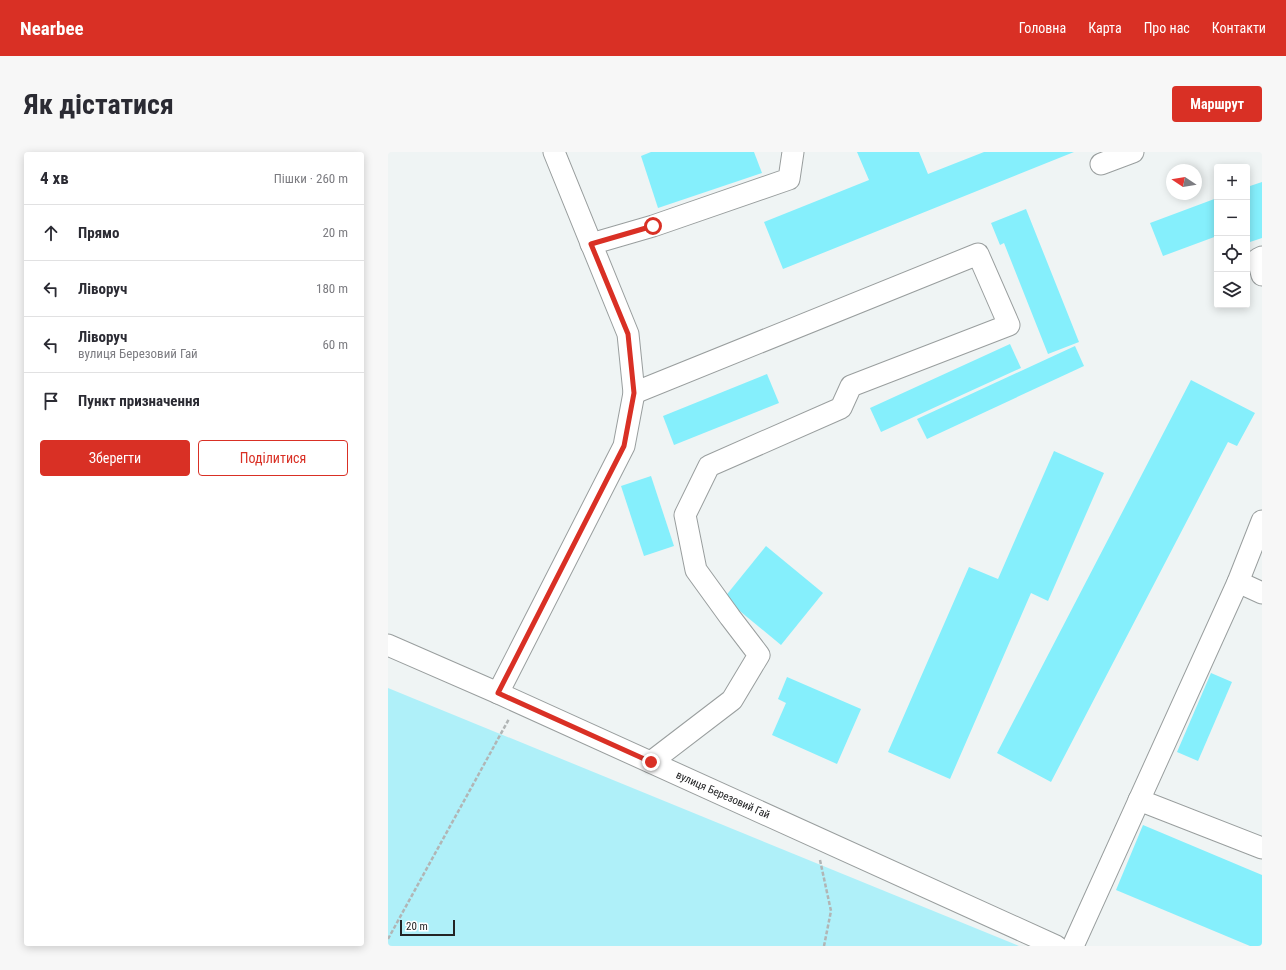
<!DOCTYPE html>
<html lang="uk">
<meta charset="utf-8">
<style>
:root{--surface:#fff;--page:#f7f7f7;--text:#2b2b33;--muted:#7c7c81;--line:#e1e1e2;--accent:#d93025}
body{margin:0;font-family:"Roboto Condensed",sans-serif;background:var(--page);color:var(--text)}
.controls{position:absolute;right:12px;top:12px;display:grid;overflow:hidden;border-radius:4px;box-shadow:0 2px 10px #0003}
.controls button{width:36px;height:36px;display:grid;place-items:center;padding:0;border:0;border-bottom:1px solid var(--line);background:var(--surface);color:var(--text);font:20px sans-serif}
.compass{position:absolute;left:778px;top:12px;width:36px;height:36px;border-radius:50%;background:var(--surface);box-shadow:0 2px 10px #0003;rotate:282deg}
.scale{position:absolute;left:12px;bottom:10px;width:55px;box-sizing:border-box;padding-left:4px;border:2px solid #232425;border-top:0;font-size:11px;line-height:14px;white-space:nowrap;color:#232425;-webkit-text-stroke:3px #fff;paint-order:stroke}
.stop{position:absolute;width:12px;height:12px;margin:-9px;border:3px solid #d93025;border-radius:50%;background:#fff}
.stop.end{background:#d93025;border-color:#fff;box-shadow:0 1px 4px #0008}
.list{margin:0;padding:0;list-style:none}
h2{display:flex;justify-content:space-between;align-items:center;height:52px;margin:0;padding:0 16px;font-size:17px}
h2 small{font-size:13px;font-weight:400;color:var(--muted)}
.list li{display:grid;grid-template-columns:26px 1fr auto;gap:12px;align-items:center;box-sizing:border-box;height:56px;padding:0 16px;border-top:1px solid var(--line)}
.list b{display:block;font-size:15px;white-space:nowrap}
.list p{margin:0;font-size:13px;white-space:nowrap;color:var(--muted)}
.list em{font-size:13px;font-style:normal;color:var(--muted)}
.actions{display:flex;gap:8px;padding:12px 16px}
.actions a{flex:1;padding:9px 0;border:1px solid var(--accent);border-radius:4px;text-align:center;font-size:14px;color:var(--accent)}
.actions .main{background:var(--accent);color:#fff}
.icon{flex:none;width:22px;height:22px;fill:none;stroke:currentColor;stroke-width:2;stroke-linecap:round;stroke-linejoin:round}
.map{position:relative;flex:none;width:874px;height:794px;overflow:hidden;border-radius:4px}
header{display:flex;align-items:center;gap:24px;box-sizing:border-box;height:56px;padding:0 20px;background:var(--accent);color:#fff}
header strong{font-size:19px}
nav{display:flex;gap:22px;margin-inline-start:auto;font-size:14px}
.intro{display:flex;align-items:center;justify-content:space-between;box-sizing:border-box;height:96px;padding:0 24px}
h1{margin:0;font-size:28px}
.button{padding:10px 18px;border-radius:4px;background:var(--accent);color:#fff;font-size:14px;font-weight:700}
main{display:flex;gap:24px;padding:0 24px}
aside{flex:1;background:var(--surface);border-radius:4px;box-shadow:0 2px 10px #0003}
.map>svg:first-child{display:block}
.green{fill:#aff0f9}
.building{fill:#85effc}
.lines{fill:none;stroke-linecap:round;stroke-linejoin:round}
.minor-casing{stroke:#999e9e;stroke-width:23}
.path{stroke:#b1b5b5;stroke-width:2.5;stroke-dasharray:4 2;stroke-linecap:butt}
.minor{stroke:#fff;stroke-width:21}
.route{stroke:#d93025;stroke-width:5}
.labels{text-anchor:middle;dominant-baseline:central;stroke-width:3;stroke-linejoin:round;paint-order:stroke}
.street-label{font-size:11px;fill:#232425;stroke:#fff}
</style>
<header>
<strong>Nearbee</strong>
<nav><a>Головна</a><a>Карта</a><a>Про нас</a><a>Контакти</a></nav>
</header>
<div class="intro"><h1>Як дістатися</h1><a class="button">Маршрут</a></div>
<main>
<aside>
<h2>4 хв<small>Пішки · 260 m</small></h2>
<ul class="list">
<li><svg class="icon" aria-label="ahead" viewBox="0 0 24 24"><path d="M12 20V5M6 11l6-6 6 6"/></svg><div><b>Прямо</b></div><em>20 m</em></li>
<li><svg class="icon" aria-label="left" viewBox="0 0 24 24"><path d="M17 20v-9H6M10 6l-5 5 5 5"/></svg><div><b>Ліворуч</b></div><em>180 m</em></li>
<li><svg class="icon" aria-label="left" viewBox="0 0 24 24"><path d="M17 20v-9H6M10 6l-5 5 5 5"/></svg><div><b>Ліворуч</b><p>вулиця Березовий Гай</p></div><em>60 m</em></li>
<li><svg class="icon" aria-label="arrive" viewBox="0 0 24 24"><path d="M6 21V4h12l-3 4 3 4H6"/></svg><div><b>Пункт призначення</b></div></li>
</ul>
<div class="actions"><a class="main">Зберегти</a><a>Поділитися</a></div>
</aside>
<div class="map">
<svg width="874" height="794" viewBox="0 0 874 794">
<rect width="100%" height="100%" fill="#eff4f4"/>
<path class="green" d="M0,536L631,794H0Z"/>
<g class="building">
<path d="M263,0H366L374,21L270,56L253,4Z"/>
<path d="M469,0H531L540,22L596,0H686L395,117L376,70L481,28Z"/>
<path d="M874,30V86L859,91V35Z"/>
<path d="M829,46V84L775,104L762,71Z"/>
<path d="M638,57L691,190L660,202L616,91L612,93L603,71Z"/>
<path d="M622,192L633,216L493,280L482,256Z"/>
<path d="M687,194L696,214L539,287L529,267Z"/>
<path d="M379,222L391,251L286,293L275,264Z"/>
<path d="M803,228L867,261L849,294L840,290L663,630L609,601Z"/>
<path d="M666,299L716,321L660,449L643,441L562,627L500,600L581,415L610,427Z"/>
<path d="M263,324L286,394L256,404L233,334Z"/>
<path d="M378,394L435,441L393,493L336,446Z"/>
<path d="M823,521L844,530L810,609L789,600Z"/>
<path d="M399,525L473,557L449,612L384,583L398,551L390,547Z"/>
<path d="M755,673L874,723V794H862L728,738Z"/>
</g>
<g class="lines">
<g class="minor-casing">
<g id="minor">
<path d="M713,12L745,0"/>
<path d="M203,92L265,74L401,27L405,0"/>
<path d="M874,105L870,107L874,123"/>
<path d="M246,241L590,102L621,173L463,234L453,256L321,314L297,363L308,418L342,465L371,503L344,548L263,610"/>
<path d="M850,430L874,441"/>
<path d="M0,493L110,541L668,794"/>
<path d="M110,541L236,294L246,241L240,182L166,0"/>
<path d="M751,648L874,696"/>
<path d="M685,794L850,430L874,369"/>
</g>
</g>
<g class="path">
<path d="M432,708L443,759L436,794"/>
<path d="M0,787L121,567"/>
</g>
<use href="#minor" class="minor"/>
</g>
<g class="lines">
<path class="route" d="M263,610L110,541L236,294L246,241L240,182L203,92L265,74"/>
</g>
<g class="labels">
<g class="street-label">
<text transform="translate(335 643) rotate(24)">вулиця Березовий Гай</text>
</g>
</g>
</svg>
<div class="controls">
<button>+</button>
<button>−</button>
<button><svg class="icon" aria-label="locate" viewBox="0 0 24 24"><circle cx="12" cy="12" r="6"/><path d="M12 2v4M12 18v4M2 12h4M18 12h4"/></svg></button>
<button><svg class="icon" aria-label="layers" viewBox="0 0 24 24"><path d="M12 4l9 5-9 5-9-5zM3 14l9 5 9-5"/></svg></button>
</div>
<svg class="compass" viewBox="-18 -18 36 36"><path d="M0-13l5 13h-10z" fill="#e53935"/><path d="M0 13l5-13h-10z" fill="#7c7c81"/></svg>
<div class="scale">20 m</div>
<div class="stop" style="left:265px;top:74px"></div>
<div class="stop end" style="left:263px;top:610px"></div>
</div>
</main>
